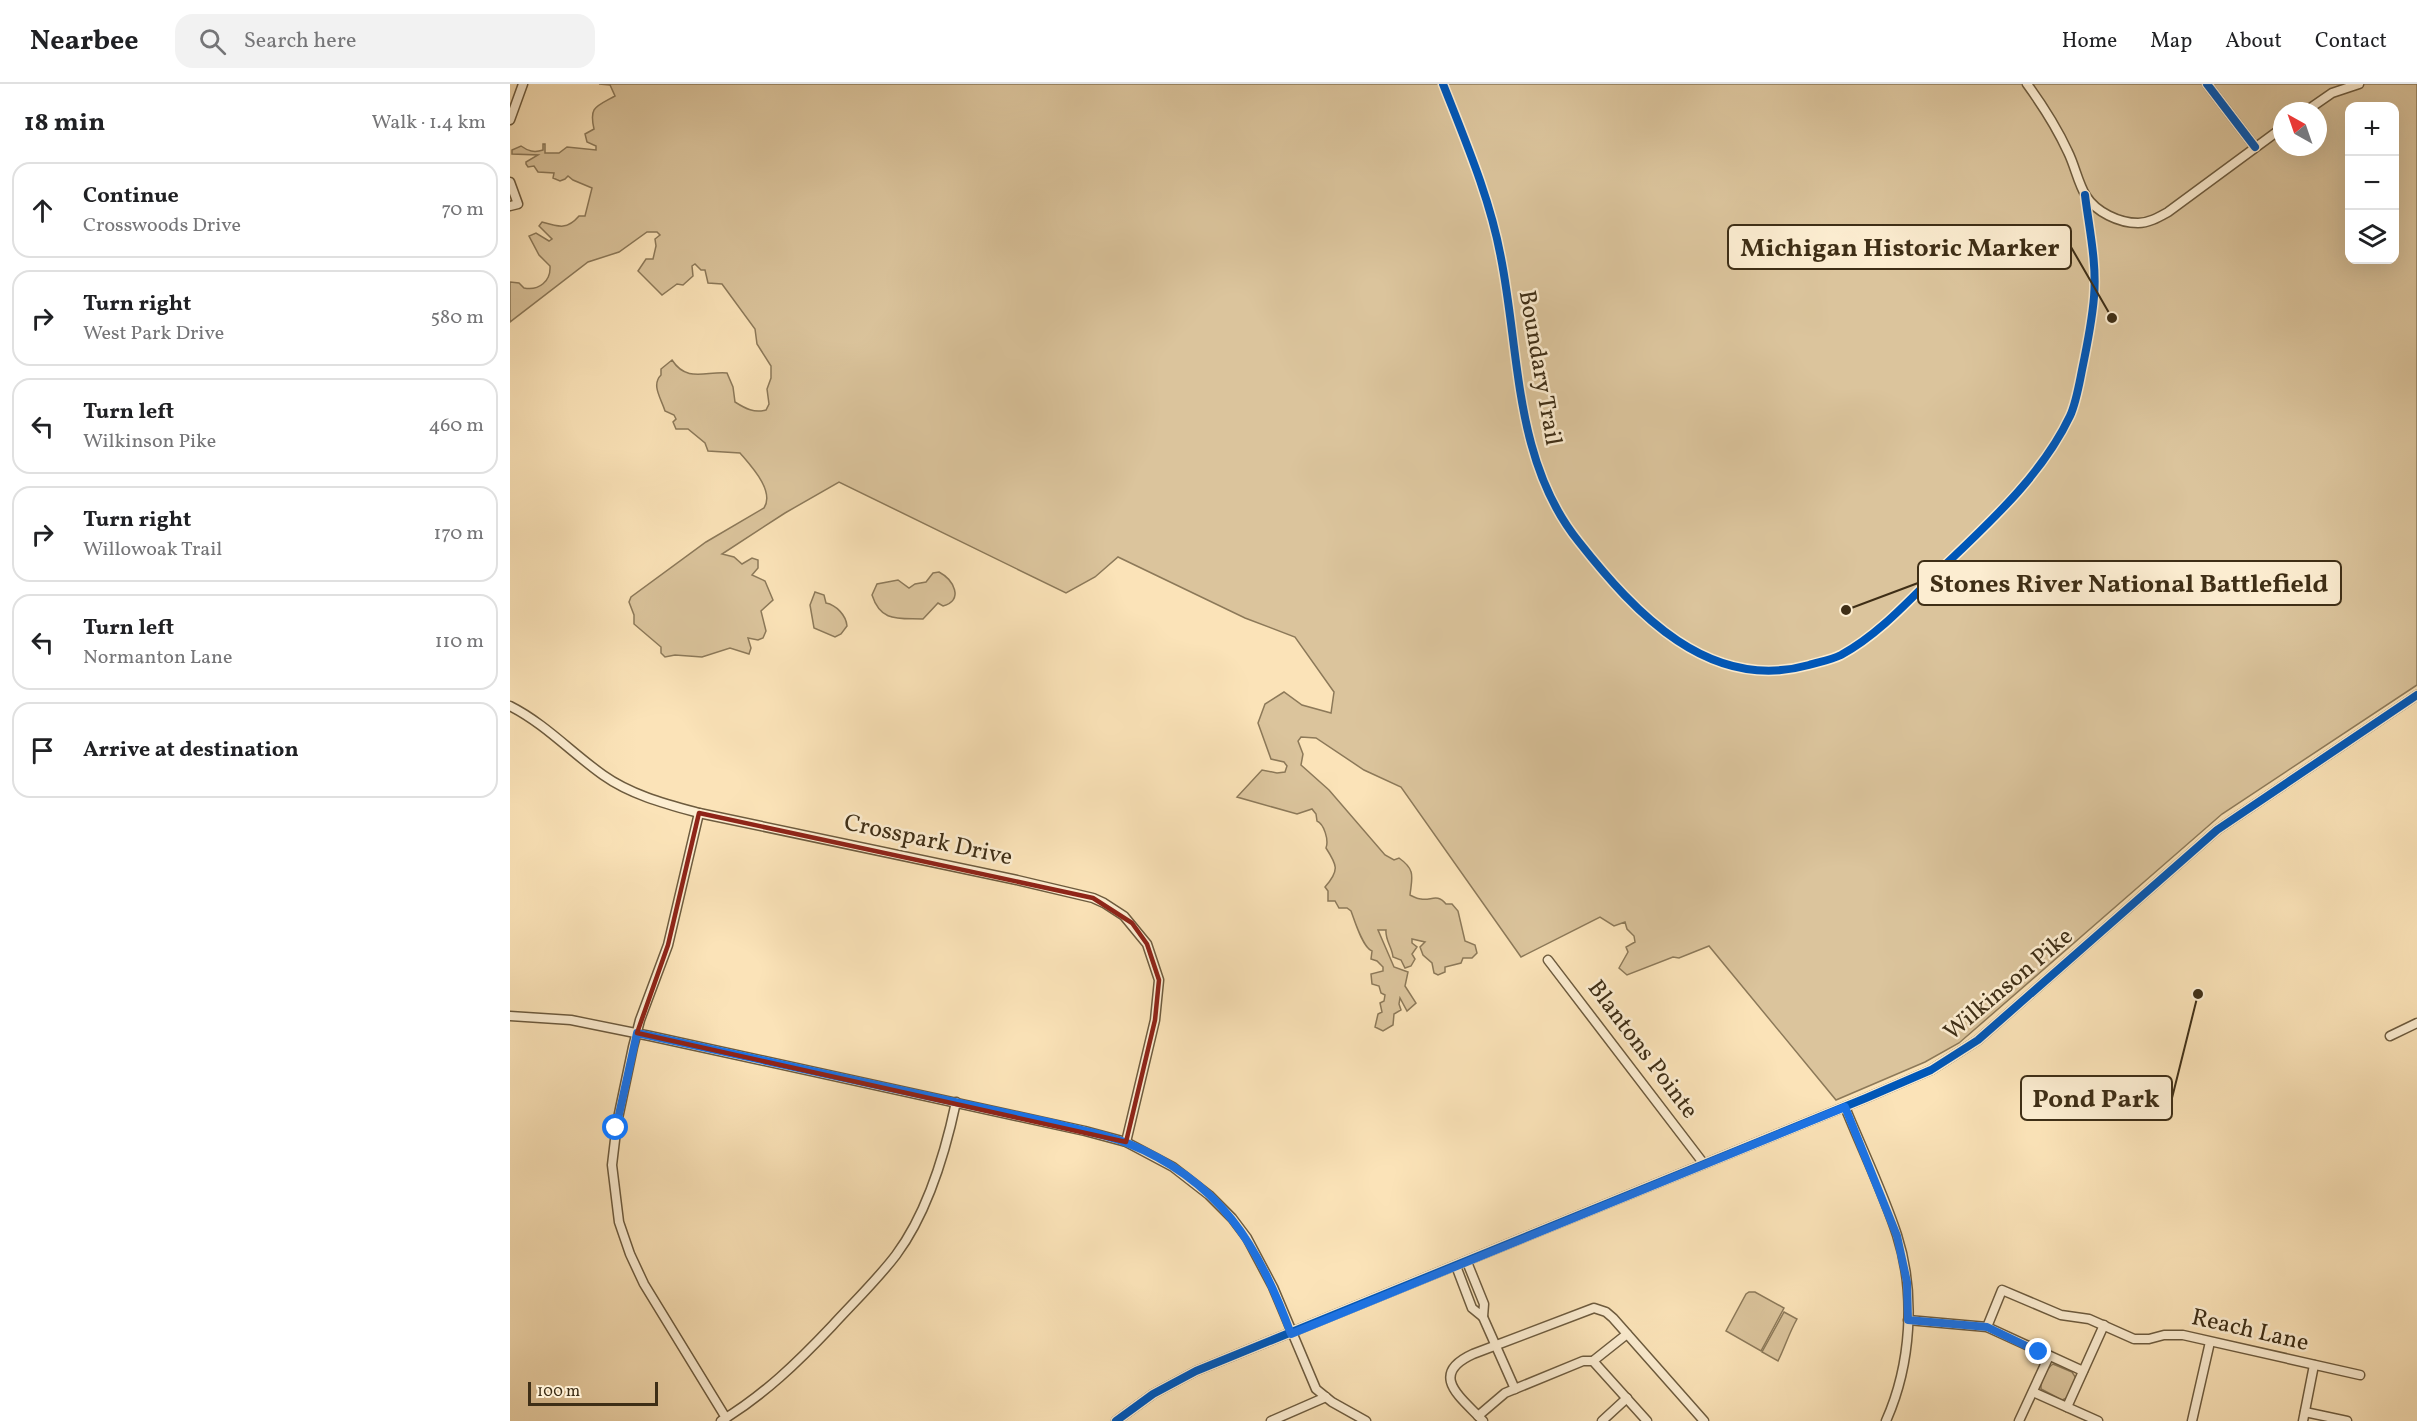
<!DOCTYPE html>
<meta charset="utf-8">
<style>
:root{--surface:#fff;--page:#f2f2f2;--text:#202124;--muted:#757577;--line:#e0e0e0}
body{margin:0;font-family:Vollkorn,serif;background:var(--page);color:var(--text)}
.controls{position:absolute;right:18px;top:18px;display:grid;overflow:hidden;border-radius:12px;box-shadow:0 6px 24px #0002}
.controls button{width:54px;height:54px;display:grid;place-items:center;padding:0;border:0;border-bottom:2px solid var(--line);background:var(--surface);color:var(--text);font:30px sans-serif}
.compass{position:absolute;left:1763px;top:18px;width:54px;height:54px;border-radius:50%;background:var(--surface);box-shadow:0 6px 24px #0002;rotate:320deg}
.scale{position:absolute;left:18px;bottom:15px;width:130px;box-sizing:border-box;padding-left:6px;border:3px solid #3e2e16;border-top:0;font-size:16px;line-height:21px;white-space:nowrap;color:#3e2e16;-webkit-text-stroke:4px #fcedd1;paint-order:stroke}
.stop{position:absolute;width:18px;height:18px;margin:-14px;border:4px solid #1a73e8;border-radius:50%;background:#fff}
.stop.end{background:#1a73e8;border-color:#fff;box-shadow:0 2px 6px #0008}
.list{margin:0;padding:0;list-style:none}
h2{display:flex;justify-content:space-between;align-items:center;height:78px;margin:0;padding:0 24px;font-size:26px}
h2 small{font-size:20px;font-weight:400;color:var(--muted)}
.list li{display:grid;grid-template-columns:39px 1fr auto;gap:18px;align-items:center;box-sizing:border-box;height:96px;margin:0 12px 12px;padding:0 12px;border:2px solid var(--line);border-radius:18px}
.list b{display:block;font-size:22px;white-space:nowrap}
.list p{margin:0;font-size:20px;white-space:nowrap;color:var(--muted)}
.list em{font-size:20px;font-style:normal;color:var(--muted)}
.icon{flex:none;width:33px;height:33px;fill:none;stroke:currentColor;stroke-width:2;stroke-linecap:round;stroke-linejoin:round}
.map{position:relative;flex:none;width:1907px;height:1337px;overflow:hidden}
header{display:flex;align-items:center;gap:36px;box-sizing:border-box;height:84px;padding:0 30px;background:var(--surface);border-bottom:2px solid var(--line)}
header strong{font-size:28px}
nav{display:flex;gap:33px;margin-inline-start:auto;font-size:21px}
.search{width:420px;height:54px;background:var(--page);display:flex;align-items:center;gap:15px;box-sizing:border-box;padding:0 21px;border-radius:18px;color:var(--muted);font-size:22px}
main{display:flex}
aside{flex:1;background:var(--surface)}
.map>svg:first-child{display:block}
.green{fill:#dbc49c;stroke:#8c7959;stroke-width:1.5;fill-rule:evenodd}
.lines{fill:none;stroke-linecap:round;stroke-linejoin:round}
.minor-casing{stroke:#6d5b3e;stroke-width:11}
.minor{stroke:#fcedd1;stroke-width:8}
.cycleway-casing{stroke:#fcedd1;stroke-width:11}
.cycleway{stroke:#0057b8;stroke-width:8}
.route{stroke:#1a73e8;stroke-width:8}
.marked{fill:none;stroke:#8f2418;stroke-width:4.5;stroke-linejoin:round}
.labels{text-anchor:middle;dominant-baseline:central;stroke-width:5;stroke-linejoin:round;paint-order:stroke}
.street-label{font-size:24px;fill:#3e2e16;stroke:#fcedd1}
.leader{fill:none;stroke:#3e2e16;stroke-width:2}
.callout-dot{fill:#3e2e16;stroke:#fcedd1;stroke-width:2}
.callout{fill:#fcedd1;stroke:#3e2e16;stroke-width:2}
.callout-label{font-size:26px;text-anchor:middle;font-weight:bold;fill:#3e2e16}
</style>
<header>
<strong>Nearbee</strong>
<div class="search"><svg class="icon" aria-label="search" viewBox="0 0 24 24"><circle cx="10" cy="10" r="6"/><path d="M15 15l6 6"/></svg>Search here</div>
<nav><a>Home</a><a>Map</a><a>About</a><a>Contact</a></nav>
</header>
<main>
<aside>
<h2>18 min<small>Walk · 1.4 km</small></h2>
<ul class="list">
<li><svg class="icon" aria-label="ahead" viewBox="0 0 24 24"><path d="M12 20V5M6 11l6-6 6 6"/></svg><div><b>Continue</b><p>Crosswoods Drive</p></div><em>70 m</em></li>
<li><svg class="icon" aria-label="right" viewBox="0 0 24 24"><path d="M7 20v-9h11M14 6l5 5-5 5"/></svg><div><b>Turn right</b><p>West Park Drive</p></div><em>580 m</em></li>
<li><svg class="icon" aria-label="left" viewBox="0 0 24 24"><path d="M17 20v-9H6M10 6l-5 5 5 5"/></svg><div><b>Turn left</b><p>Wilkinson Pike</p></div><em>460 m</em></li>
<li><svg class="icon" aria-label="right" viewBox="0 0 24 24"><path d="M7 20v-9h11M14 6l5 5-5 5"/></svg><div><b>Turn right</b><p>Willowoak Trail</p></div><em>170 m</em></li>
<li><svg class="icon" aria-label="left" viewBox="0 0 24 24"><path d="M17 20v-9H6M10 6l-5 5 5 5"/></svg><div><b>Turn left</b><p>Normanton Lane</p></div><em>110 m</em></li>
<li><svg class="icon" aria-label="arrive" viewBox="0 0 24 24"><path d="M6 21V4h12l-3 4 3 4H6"/></svg><div><b>Arrive at destination</b></div></li>
</ul>
</aside>
<div class="map">
<svg width="1907" height="1337" viewBox="0 0 1907 1337">
<rect width="100%" height="100%" fill="#fbe3b8"/>
<filter id="stains"><feTurbulence type="fractalNoise" baseFrequency=".00333" numOctaves="4"/><feColorMatrix values="0 0 0 0 .2 0 0 0 0 .09 0 0 0 0 .02 0 0 0 .5 -.17"/></filter>
<radialGradient id="worn" r=".72"><stop offset=".6" stop-color="#630" stop-opacity="0"/><stop offset="1" stop-color="#630" stop-opacity=".3"/></radialGradient>
<g class="green">
<path d="M89,0H1907V601L1712,730L1449,959L1415,978L1326,1016L1199,862L1169,874L1163,873L1117,891L1109,884L1118,868L1116,863L1125,858L1124,852L1117,845L1115,838L1104,842L1090,833L1011,873L891,703L854,686L806,654L791,653L788,657L793,670L791,681L819,706L875,771L884,776L889,774C906,786 902,793 900,811C904,813 907,815 911,815C921,817 927,809 936,820H942L948,827L955,857L965,861L967,869L962,874H953L951,879L935,883V888L928,891L924,889L922,879L913,871L910,863L915,858L902,855V859L907,863L902,870L905,875L901,882L895,884L891,876L883,873C882,863 875,856 876,846H868L884,883L898,888L895,902L906,919L897,927L890,914L889,920L891,926L884,930L883,941L873,947L865,943L868,930L872,928L870,919L874,917L875,911L871,909L869,902L862,900L861,890L873,887V883L867,877L861,875L862,867C853,864 845,838 841,827L837,824H829L825,817H818V807L815,803C830,786 827,781 816,764C819,756 814,740 807,737L806,730L802,725L787,730L727,713L752,686L767,689L775,688L777,682L774,678L761,675L748,639L755,620L774,608L792,621L821,629L824,608L785,553L735,534L608,473L585,493L556,509L329,398L275,429L212,470L224,473L232,480L242,474L248,476V484L242,491L255,497L263,516L251,527L256,547L253,554L248,556L238,554L241,564L239,570L220,564L192,573L165,571L155,573L151,569V563L124,540V531L119,518L121,513L196,458L254,424C265,407 241,382 230,369L198,367L195,359L178,345H166L163,338L166,335L164,331L155,327C151,314 141,301 151,291V285L162,276C177,299 196,287 217,289L223,303L225,318C236,325 244,329 256,326L259,320L257,305L261,294V282L247,260L245,245L212,200L198,199L195,186H191L185,180L182,182L183,192L173,201L167,200L152,211L128,187L136,175H143L146,162L145,155L150,151L147,148H137L109,168L78,178L0,238V198L9,199L14,204C29,207 41,197 40,182L29,171L19,152L26,149L39,157L42,155L29,142L32,138C49,143 57,146 69,132H75L82,104L63,96L58,92L55,95L50,97L43,94L44,89L28,88L24,82L18,83L16,80V78L28,71L2,70V66L11,62C18,67 24,69 33,66V60H35V69H49L57,63L86,66V62L77,58L75,50L84,45C79,23 85,23 105,12L100,1ZM1840,22H1884V176H1840ZM1772,27H1808V63H1772Z"/>
<path d="M429,488C444,496 454,516 433,522L428,519L413,535C389,534 371,539 362,511L367,500L388,496L399,504L405,500L416,498L423,489Z"/>
<path d="M305,508L314,511L316,519C326,521 336,531 337,542L331,550L325,553L304,544L300,521Z"/>
<path d="M1239,1208H1245L1274,1224L1251,1267L1216,1247L1236,1210Z"/>
<path d="M1274,1228L1287,1235C1279,1249 1275,1263 1268,1277L1252,1268Z"/>
<path d="M1543,1280L1562,1288L1566,1294L1557,1314L1552,1316L1531,1305C1530,1298 1537,1284 1543,1280Z"/>
</g>
<g class="lines">
<g class="minor-casing">
<g id="minor">
<path d="M1517,0C1533,22 1547,44 1558,68C1565,82 1568,99 1576,112C1586,128 1609,139 1628,139C1639,139 1649,133 1658,128L1772,44"/>
<path d="M1697,0L1745,63"/>
<path d="M1796,27L1822,9L1849,0"/>
<path d="M0,36L13,0"/>
<path d="M0,98L8,120L0,122"/>
<path d="M0,622C34,639 62,669 93,691C121,711 156,720 189,729L507,796L583,814L594,819L614,832L637,860L649,896L645,936L616,1058"/>
<path d="M189,729L158,861L130,936L123,963L107,1039L102,1081L109,1138L120,1170L134,1200L216,1334"/>
<path d="M1038,876L1194,1080"/>
<path d="M0,932L61,936L140,952L575,1047L616,1058L663,1083L699,1111L722,1134L737,1154L763,1203L806,1305L822,1318L856,1337"/>
<path d="M1880,952L1907,939"/>
<path d="M1335,1023C1352,1065 1373,1108 1387,1151C1406,1210 1401,1281 1376,1337"/>
<path d="M946,1182L962,1224L973,1233L974,1220L957,1178"/>
<path d="M973,1233L1005,1305"/>
<path d="M1398,1236L1477,1243L1573,1287"/>
<path d="M1477,1243L1492,1206L1551,1231L1579,1235L1624,1255H1639L1654,1251H1673L1850,1291"/>
<path d="M1083,1277L1117,1250"/>
<path d="M1523,1308L1588,1337"/>
<path d="M1557,1323L1594,1241"/>
<path d="M1795,1328L1837,1337"/>
<path d="M968,1332L995,1309L1073,1277H1083L1137,1337"/>
<path d="M211,1337C254,1311 288,1278 322,1242C343,1219 367,1196 386,1171C418,1128 435,1070 446,1018"/>
<path d="M606,1337L643,1310L686,1287L1356,1014L1421,986L1468,956L1707,746L1907,611"/>
<path d="M761,1337L816,1313"/>
<path d="M973,1337C952,1314 917,1291 963,1270L1084,1224L1096,1228L1103,1234L1194,1337"/>
<path d="M1092,1337L1117,1314"/>
<path d="M1509,1337L1539,1272"/>
<path d="M1682,1337L1700,1258"/>
<path d="M1793,1337L1804,1281"/>
</g>
</g>
<use href="#minor" class="minor"/>
<g class="cycleway-casing">
<g id="cycleway">
<path d="M933,0C955,56 980,114 991,174C1010,270 1004,378 1069,458C1125,529 1199,609 1299,581C1309,578 1321,576 1331,571C1370,550 1402,513 1434,482C1480,438 1532,391 1560,332C1566,319 1569,301 1572,286C1577,262 1582,237 1584,213C1587,179 1579,144 1575,111"/>
<path d="M1697,0L1745,63"/>
<path d="M606,1337L643,1310L686,1287L1356,1014L1421,986L1468,956L1707,746L1907,611"/>
</g>
</g>
<use href="#cycleway" class="cycleway"/>
</g>
<g class="lines">
<path class="route" d="M106,1044L127,949L547,1040C570,1046 595,1050 617,1059C709,1096 749,1161 781,1250L1335,1023L1387,1152L1397,1198L1398,1236L1477,1243L1529,1268"/>
</g>
<path class="marked" d="M189,729L583,814L622,839L637,860L649,896L645,936L616,1058L127,949L158,861Z"/>
<g class="labels">
<g class="street-label">
<text transform="translate(1029 284) rotate(80)">Boundary Trail</text>
<text transform="translate(418 757) rotate(12)">Crosspark Drive</text>
<text transform="translate(1499 901) rotate(-40)">Wilkinson Pike</text>
<text transform="translate(1132 966) rotate(53)">Blantons Pointe</text>
<text transform="translate(1740 1247) rotate(13)">Reach Lane</text>
</g>
</g>
<path class="leader" d="M1602 234L1561 163M1336 526L1408 499M1688 910L1662 1014"/>
<g class="callout-dot">
<circle cx="1602" cy="234" r="6"/>
<circle cx="1336" cy="526" r="6"/>
<circle cx="1688" cy="910" r="6"/>
</g>
<g class="callout">
<rect x="1218" y="141" width="343" height="44" rx="6"/>
<rect x="1408" y="477" width="423" height="44" rx="6"/>
<rect x="1511" y="992" width="151" height="44" rx="6"/>
</g>
<g class="callout-label">
<text x="1390" y="172">Michigan Historic Marker</text>
<text x="1619" y="508">Stones River National Battlefield</text>
<text x="1586" y="1023">Pond Park</text>
</g>
<rect width="100%" height="100%" filter="url(#stains)"/>
<rect width="100%" height="100%" fill="url(#worn)"/>
</svg>
<div class="controls">
<button>+</button>
<button>−</button>
<button><svg class="icon" aria-label="layers" viewBox="0 0 24 24"><path d="M12 4l9 5-9 5-9-5zM3 14l9 5 9-5"/></svg></button>
</div>
<svg class="compass" viewBox="-18 -18 36 36"><path d="M0-13l5 13h-10z" fill="#e53935"/><path d="M0 13l5-13h-10z" fill="#757577"/></svg>
<div class="scale">100 m</div>
<div class="stop" style="left:106px;top:1044px"></div>
<div class="stop end" style="left:1529px;top:1268px"></div>
</div>
</main>
